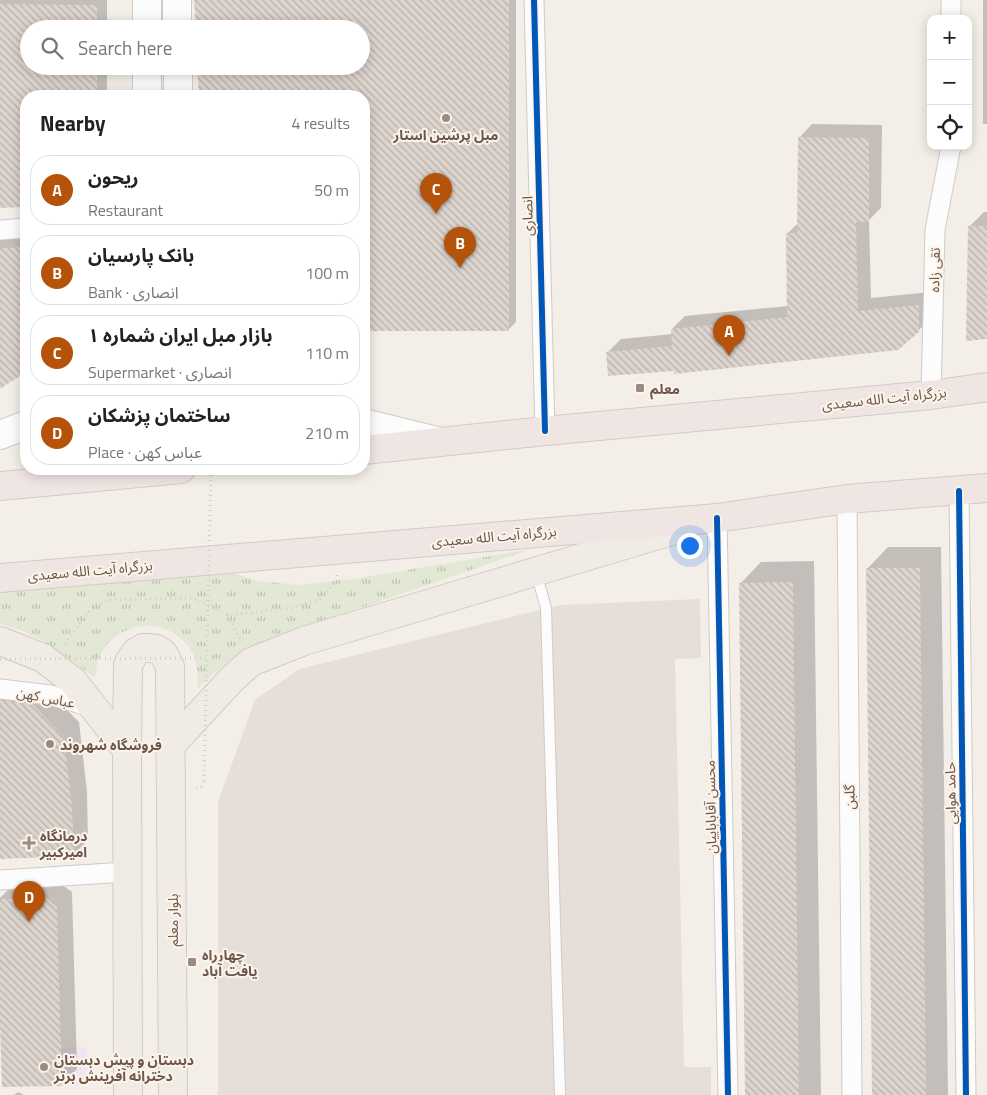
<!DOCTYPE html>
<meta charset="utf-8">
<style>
:root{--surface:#fff;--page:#f2f2f2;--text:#222;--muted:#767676;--line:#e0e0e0;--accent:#b45309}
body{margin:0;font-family:"Titillium Web","Noto Sans Arabic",sans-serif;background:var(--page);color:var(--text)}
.controls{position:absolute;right:15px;top:15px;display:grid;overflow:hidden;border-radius:10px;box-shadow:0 2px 12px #0003}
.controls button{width:45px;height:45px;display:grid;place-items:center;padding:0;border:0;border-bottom:1px solid var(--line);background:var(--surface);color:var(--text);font:25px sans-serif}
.you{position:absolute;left:689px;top:545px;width:18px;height:18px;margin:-12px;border:4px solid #fff;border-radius:50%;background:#1a73e8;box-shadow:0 0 0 8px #1a73e833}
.badge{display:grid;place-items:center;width:32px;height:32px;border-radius:50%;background:var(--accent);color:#fff;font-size:16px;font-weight:700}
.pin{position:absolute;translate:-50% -41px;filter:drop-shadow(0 1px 2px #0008)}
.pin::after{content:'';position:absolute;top:26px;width:18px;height:15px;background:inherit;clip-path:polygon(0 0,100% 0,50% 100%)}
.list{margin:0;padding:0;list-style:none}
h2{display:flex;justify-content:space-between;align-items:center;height:65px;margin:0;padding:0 20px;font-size:21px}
h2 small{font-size:16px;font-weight:400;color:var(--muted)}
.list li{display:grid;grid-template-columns:32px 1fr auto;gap:15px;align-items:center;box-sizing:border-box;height:70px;margin:0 10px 10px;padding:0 10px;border:1px solid var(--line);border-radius:20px}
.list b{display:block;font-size:19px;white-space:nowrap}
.list p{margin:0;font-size:16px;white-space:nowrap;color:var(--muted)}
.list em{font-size:16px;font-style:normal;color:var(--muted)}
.icon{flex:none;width:28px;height:28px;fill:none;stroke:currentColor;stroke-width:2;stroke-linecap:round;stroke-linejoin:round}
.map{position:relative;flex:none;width:987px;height:1095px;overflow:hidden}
.search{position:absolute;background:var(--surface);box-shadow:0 2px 12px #0003;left:20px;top:20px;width:350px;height:55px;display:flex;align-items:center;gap:12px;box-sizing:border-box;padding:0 18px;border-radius:28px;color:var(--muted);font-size:19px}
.panel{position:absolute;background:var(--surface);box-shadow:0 2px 12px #0003;left:20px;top:90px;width:350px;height:385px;border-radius:20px}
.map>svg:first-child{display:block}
.industrial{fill:#e5ded9}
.education{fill:#f0e6ef}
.grass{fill:url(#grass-tufts)}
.shadow{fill:#0003}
.building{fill:url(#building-back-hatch)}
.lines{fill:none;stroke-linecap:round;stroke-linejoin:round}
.lane-casing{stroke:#d1cac4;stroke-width:12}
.street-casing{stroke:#d1cac4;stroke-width:21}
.secondary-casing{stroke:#d2cbc5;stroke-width:30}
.primary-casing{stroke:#d3cac6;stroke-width:30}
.highway-casing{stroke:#d3cac6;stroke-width:30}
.path{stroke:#d4ceca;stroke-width:3;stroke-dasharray:1 4;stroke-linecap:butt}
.lane{stroke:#fdfcfc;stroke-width:10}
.street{stroke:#fdfcfc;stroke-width:19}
.secondary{stroke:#fdfcfc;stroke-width:28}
.primary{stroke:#f0ebe5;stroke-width:28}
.highway{stroke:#efe6e4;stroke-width:28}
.path-bridge{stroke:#d4ceca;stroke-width:3;stroke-dasharray:1 4;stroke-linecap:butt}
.cycleway-casing{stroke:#fcf3e9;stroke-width:9}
.cycleway{stroke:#0057b8;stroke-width:6}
.poi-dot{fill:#9c8b83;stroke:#fcf3e9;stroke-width:2}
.labels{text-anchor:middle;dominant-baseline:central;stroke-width:4;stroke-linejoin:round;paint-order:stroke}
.poi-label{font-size:14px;font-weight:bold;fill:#6d564d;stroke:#fcf3e9;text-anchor:start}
.street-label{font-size:14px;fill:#6d564d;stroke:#fcf3e9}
</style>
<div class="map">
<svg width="987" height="1095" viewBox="0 0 987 1095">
<defs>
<pattern id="grass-tufts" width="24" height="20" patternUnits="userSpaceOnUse" patternTransform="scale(1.25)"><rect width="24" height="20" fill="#e2e8d4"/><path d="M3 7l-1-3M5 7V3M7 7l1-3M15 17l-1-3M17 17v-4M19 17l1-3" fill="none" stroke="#bbbfae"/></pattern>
<pattern id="building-back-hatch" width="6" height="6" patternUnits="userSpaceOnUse" patternTransform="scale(1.25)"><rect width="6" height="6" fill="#ddd4ce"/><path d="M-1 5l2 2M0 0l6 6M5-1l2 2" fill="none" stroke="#b7afa9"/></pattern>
</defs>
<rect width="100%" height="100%" fill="#f4eee8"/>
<path class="industrial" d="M700,599L701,658L675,659L684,1067H711V1095H218V802L255,700L299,669L560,605Z"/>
<path class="education" d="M87,1047L88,1085L2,1087L1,1050Z"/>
<path class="grass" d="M532,549L256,644L229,661L198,688C197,679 198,669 196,661C193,650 184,640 175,634C151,618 116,627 102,652C97,660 96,669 95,678C65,655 38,633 0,624V589L227,571L258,581L300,585L353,579Z"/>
<g class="shadow">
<path d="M0,0H107V29H29V66H107V96H26V206H0Z"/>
<path d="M196,0H516V322L508,330H364V96H200L199,66H361V29Z"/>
<rect x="983" y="0" width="4" height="124"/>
<path d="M812,124L882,125L881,208L869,220L871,298L931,292L932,317L918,331L608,352L621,339L673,334L672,329L685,316L788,306L787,234L799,222V138Z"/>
<path d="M984,212H987V337L969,227Z"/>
<path d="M26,237V371L0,386V238Z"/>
<path d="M888,547H941L948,1095H873L867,569Z"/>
<path d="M814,561L821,1095H746L740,584L761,562Z"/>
<path d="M0,683L47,690L79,722L87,792L88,840L73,855L0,821Z"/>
<path d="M61,884L72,892L77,1069L62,1084L0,980V898L13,885Z"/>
<path d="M18,1092L24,1095H14Z"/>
</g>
<g class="building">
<path d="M194,0H509V331H364V96H199L197,66H361V29H196Z"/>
<path d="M0,4L97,5V29H29V66H97V96H26V207L0,208Z"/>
<path d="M798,137L869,138V222H856L858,311L919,305V332L898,350L674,374V371L608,376L606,352L672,346L671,329L787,317L786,233H797Z"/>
<path d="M968,226H987V339L966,341Z"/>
<path d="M26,247V372L0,389V248Z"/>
<path d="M866,568H920L926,1095H872Z"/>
<path d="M793,582L799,1095H745L739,583Z"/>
<path d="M0,700L32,704L64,737L72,807L74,856L0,859Z"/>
<path d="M46,898L57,907L62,1086L2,1087L0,1025V899Z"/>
</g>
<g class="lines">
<g class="lane-casing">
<path id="lane" d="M536,572L546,608L560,1095"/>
</g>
<g class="street-casing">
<g id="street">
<path d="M534,0L545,431"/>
<path d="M951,0V19"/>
<path d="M0,230L26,228"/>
<path d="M931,395L935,230L951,146"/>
<path d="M959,491L966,1095"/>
<path d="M847,499L852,1095"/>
<path d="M717,518L728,1095"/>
<path d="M0,689L50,695L92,707"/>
<path d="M0,880L126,872"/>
</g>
</g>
<g class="secondary-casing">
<g id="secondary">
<path d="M147,0V29"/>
<path d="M177,0V29"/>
<path d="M147,66V96"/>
<path d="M178,66V96"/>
<path d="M364,423L437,441"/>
<path d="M0,435L26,425"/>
</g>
</g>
<g class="primary-casing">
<g id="primary">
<path d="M0,641L43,658L73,681L127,750"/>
<path d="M170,746L231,680L251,662L304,641L685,527"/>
<path d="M128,1095L127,750L128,664L136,652L143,648H150L157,649L163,653L170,666L173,1095"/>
</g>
</g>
<g class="highway-casing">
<g id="highway">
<path d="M364,450L545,431L931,395L987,387"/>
<path d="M0,486L181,469"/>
<path d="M0,578L717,518L847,499L987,488"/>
</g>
</g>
<g class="path">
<path d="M228,615L240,639"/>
<path d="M65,644L90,610L108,600L193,598L228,615L291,608L320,599L337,580V575"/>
<path d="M196,788L201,787L204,781"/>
</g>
<use href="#lane" class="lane"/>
<use href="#street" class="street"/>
<use href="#secondary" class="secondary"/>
<use href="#primary" class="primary"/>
<use href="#highway" class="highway"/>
<g class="path-bridge">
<path d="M0,659L207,658"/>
<path d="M204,781L211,469"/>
</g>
<g class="cycleway-casing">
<g id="cycleway">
<path d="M534,0L545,431"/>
<path d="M959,491L966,1095"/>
<path d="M717,518L728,1095"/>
</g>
</g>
<use href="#cycleway" class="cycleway"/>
</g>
<g class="poi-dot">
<circle cx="446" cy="118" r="5"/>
<rect x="635" y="383" width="10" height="10" rx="2.5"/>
<circle cx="50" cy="744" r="5"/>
<path d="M26.5 835.5h5v5h5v5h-5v5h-5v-5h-5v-5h5z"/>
<rect x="187" y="957" width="10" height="10" rx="2.5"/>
<circle cx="44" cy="1067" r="5"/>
</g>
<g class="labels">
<g class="poi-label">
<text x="446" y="134" text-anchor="middle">مبل پرشین استار</text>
<text x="650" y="388">معلم</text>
<text x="60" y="744">فروشگاه شهروند</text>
<text x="40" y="835">درمانگاه<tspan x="40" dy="16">امیرکبیر</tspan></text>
<text x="202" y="954">چهارراه<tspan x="202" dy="16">یافت آباد</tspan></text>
<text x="54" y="1059">دبستان و پیش دبستان<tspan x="54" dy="16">دخترانه آفرینش برتر</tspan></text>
</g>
<g class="street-label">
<text transform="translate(527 216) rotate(-91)">انصاری</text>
<text transform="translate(934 270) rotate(-89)">تقی زاده</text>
<text transform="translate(884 398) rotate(-6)">بزرگراه آیت الله سعیدی</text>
<text transform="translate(494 536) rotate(-5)">بزرگراه آیت الله سعیدی</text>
<text transform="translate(90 570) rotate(-5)">بزرگراه آیت الله سعیدی</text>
<text transform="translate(46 697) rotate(11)">عباس کهن</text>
<text transform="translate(950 793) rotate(-91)">حامد هوایی</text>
<text transform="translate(849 797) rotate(-91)">گلبن</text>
<text transform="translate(710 807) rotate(-91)">محسن آقاباباییان</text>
<text transform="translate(172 920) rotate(-90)">بلوار معلم</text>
</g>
</g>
</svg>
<div class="controls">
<button>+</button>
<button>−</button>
<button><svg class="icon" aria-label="locate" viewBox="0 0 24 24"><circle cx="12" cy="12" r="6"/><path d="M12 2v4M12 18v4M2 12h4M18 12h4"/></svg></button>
</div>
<div class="you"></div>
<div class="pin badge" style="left:729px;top:356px">A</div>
<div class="pin badge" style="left:460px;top:268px">B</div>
<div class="pin badge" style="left:436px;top:214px">C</div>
<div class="pin badge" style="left:29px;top:922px">D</div>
<div class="search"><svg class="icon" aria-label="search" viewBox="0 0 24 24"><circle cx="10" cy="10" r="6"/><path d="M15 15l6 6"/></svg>Search here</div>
<section class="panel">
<h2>Nearby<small>4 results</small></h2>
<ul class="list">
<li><span class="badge">A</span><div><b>ریحون</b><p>Restaurant</p></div><em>50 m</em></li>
<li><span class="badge">B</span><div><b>بانک پارسیان</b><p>Bank · انصاری</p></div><em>100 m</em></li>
<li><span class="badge">C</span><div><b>بازار مبل ایران شماره ۱</b><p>Supermarket · انصاری</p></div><em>110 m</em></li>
<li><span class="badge">D</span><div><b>ساختمان پزشکان</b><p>Place · عباس کهن</p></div><em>210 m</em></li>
</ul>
</section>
</div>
